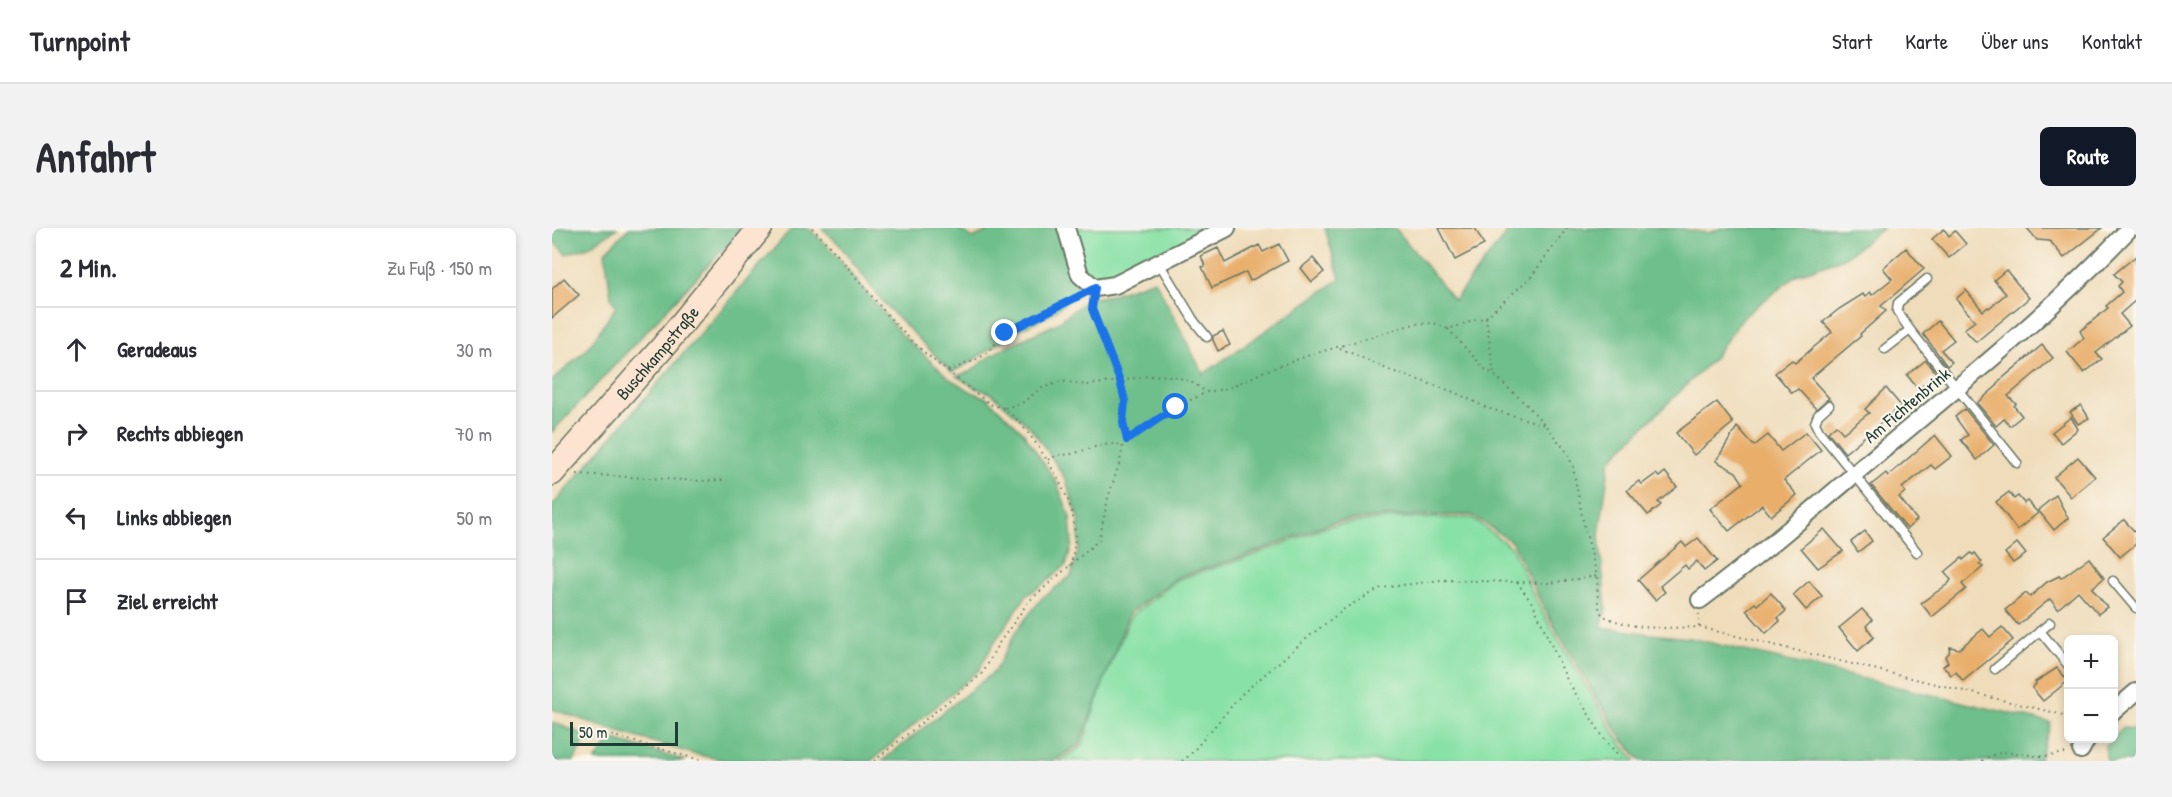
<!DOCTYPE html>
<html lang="de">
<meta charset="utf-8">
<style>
:root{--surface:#fff;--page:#f2f2f3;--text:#2b2b33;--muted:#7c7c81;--line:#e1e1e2;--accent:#111827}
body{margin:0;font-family:"Patrick Hand",sans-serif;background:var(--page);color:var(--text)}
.controls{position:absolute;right:18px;bottom:18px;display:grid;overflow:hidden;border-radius:9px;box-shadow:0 3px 9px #0003}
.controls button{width:54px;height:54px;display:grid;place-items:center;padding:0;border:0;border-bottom:2px solid var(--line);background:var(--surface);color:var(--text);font:30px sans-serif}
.scale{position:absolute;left:18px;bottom:15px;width:108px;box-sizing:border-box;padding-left:6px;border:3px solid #1f3d34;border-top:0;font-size:16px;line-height:21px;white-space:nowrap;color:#1f3d34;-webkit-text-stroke:4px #fbf7ec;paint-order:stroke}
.stop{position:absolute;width:18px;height:18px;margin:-14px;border:4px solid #1a73e8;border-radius:50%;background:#fff}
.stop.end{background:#1a73e8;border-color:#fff;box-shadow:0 2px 6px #0008}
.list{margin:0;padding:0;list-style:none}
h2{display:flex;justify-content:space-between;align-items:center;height:78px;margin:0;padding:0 24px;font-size:26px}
h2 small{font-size:20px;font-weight:400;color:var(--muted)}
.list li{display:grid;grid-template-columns:39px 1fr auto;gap:18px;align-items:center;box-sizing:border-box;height:84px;padding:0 24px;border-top:2px solid var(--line)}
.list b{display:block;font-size:22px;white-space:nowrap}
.list em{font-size:20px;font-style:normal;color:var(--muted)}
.icon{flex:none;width:33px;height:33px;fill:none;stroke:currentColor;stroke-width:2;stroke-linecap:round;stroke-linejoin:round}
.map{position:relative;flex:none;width:1584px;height:533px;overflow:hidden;border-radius:9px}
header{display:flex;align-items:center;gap:36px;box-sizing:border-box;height:84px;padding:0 30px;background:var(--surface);border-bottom:2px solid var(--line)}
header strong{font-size:28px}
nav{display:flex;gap:33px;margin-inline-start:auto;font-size:21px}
.intro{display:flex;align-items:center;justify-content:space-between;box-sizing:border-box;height:144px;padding:0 36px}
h1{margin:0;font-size:42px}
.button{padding:15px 27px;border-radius:9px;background:var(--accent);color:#fff;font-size:21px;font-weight:700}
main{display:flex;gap:36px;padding:0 36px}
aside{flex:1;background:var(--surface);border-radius:9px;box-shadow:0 3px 9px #0003}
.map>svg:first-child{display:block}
.green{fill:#88e1a6;stroke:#548f6d;stroke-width:1.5}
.forest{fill:#6ebf8b;stroke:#467e60;stroke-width:1.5}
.building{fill:#e8ae6a}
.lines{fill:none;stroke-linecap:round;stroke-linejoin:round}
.lane-casing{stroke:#687563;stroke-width:11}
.street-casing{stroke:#687563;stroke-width:20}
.secondary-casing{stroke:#687563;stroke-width:27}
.path{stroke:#687563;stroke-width:2;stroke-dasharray:1.5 4.5;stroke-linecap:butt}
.lane{stroke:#fff;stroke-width:8}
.street{stroke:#fff;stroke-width:16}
.secondary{stroke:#fde4d1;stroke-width:24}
.route{stroke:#1a73e8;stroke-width:8}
.labels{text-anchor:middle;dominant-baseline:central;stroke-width:4.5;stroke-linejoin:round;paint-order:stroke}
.street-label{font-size:18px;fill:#1f3d34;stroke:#fbf7ec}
</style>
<header>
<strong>Turnpoint</strong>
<nav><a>Start</a><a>Karte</a><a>Über uns</a><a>Kontakt</a></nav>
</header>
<div class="intro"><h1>Anfahrt</h1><a class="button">Route</a></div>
<main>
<aside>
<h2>2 Min.<small>Zu Fuß · 150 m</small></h2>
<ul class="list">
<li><svg class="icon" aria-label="ahead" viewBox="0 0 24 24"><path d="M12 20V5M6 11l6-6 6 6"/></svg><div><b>Geradeaus</b></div><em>30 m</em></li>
<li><svg class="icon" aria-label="right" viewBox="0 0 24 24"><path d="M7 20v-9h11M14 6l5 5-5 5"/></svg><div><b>Rechts abbiegen</b></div><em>70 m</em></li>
<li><svg class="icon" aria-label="left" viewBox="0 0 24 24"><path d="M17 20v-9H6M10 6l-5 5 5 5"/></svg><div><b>Links abbiegen</b></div><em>50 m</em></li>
<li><svg class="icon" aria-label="arrive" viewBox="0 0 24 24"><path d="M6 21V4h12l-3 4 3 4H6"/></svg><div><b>Ziel erreicht</b></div></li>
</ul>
</aside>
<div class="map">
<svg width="1584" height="533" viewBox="0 0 1584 533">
<rect width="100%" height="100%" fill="#fbf7ec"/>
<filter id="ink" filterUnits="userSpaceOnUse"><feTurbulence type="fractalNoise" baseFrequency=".0167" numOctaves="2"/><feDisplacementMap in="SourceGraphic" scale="12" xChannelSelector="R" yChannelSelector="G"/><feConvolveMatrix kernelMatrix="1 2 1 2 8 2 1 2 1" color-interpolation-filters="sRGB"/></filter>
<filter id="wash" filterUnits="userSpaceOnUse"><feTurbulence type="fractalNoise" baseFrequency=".008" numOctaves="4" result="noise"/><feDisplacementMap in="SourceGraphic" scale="24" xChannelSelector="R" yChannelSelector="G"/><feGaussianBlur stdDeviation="1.35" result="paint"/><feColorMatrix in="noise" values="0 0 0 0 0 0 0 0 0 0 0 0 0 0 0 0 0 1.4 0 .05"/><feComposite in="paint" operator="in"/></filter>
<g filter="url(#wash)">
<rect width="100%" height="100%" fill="#efdcba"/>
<g class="green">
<path d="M520,0H666L557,55C525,49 527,28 520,0Z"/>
<path d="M844,290H920L960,320L986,377L1042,472L1069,516L1084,533H507L530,518L551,455L579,388L627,351L697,329L780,297Z"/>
</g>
<g class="forest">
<path d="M0,0H65L37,19L14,26L0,12Z"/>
<path d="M77,0H191L0,204V153L35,121L64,79L59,69L53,24Z"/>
<path d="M240,0H256L279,22L348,105L398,151L420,164L435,170L471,204L505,255L518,289L520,316L514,337L496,353L474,368L441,416L427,442L319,533H177L142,526L57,501L0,481V278Z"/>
<path d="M270,0H405L421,10L443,0H507L527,65L496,88L466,102L417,135L400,144L334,78L287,16Z"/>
<path d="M773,0H843L902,72L959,0H1125L1156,5L1169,0H1331L1292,30L1246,46L1191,89L1161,131L1058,232L1047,307L1054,381L1049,399L1098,406L1138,410L1499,495L1487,533H1089L1071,512L1045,471L990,377L961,315L920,287L843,288L781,294L696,327L626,349L577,386L528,516L502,533H330L443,443L465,402L490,370L519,348L527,320V291L513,250L496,224L478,199L439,165L424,160L404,148L420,143L432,132L452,120L504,96L536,71L558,67L603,52L651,146L788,51Z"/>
<path d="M0,494L35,508L22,533H0Z"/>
<path d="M1571,500L1584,501V533H1555L1553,518Z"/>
<path d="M59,511L134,533H43Z"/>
</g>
<g id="blocks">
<g class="building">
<path d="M887,0H923L932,17L903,32Z"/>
<path d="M1475,0H1550L1512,30L1498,13L1485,12Z"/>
<path d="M1392,1L1397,8L1403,3L1414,16L1397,30L1380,11Z"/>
<path d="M727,16L736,33L698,53L694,44L660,60L650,39L653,38L649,28L666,20L673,35L707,17L711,24Z"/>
<path d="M1354,20L1372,41L1329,78L1334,83L1308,106L1309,108L1259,150L1277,170L1264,181L1246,161L1240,165L1223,145L1240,132L1243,135L1280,104L1271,94L1287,81L1311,66L1313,69L1318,64L1320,67L1340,51L1331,40Z"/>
<path d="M1584,28V72L1568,86L1578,98L1544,125L1550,131L1532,145L1515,124L1532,110L1528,103L1556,80L1554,78L1570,64L1566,58L1570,54L1562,46Z"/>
<path d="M761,30L772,44L760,54L749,40Z"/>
<path d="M1454,42L1477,70L1424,114L1412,101L1423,93L1404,71L1414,62L1431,83L1436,79L1437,80L1454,66L1442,52Z"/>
<path d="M12,50L27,67L0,90V61Z"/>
<path d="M1386,93L1402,112L1389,122L1400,134L1395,138L1371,106Z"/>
<path d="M671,103L678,117L666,123L661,112V108Z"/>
<path d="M1490,117L1501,130L1456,168L1464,176L1462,178L1470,188L1458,198L1452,191L1444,198L1425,175L1446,157L1445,155Z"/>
<path d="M1374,132L1385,146L1366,161L1355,147Z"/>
<path d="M1334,160L1349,178L1293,225L1276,204L1284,197L1291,205L1317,185L1313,181Z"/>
<path d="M1165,174L1181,195L1142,227L1124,205Z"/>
<path d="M1529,177L1537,190L1526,196L1518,184Z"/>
<path d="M1413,181L1442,217L1425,232L1409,212L1416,207L1403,189Z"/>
<path d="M1519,189L1526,201L1509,215L1500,204Z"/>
<path d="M1185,199L1202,218L1216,207L1229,223L1254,204L1269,222L1232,252L1245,267L1219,288L1210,277L1177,303L1158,281L1191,255L1184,244L1164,233Z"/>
<path d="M1383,207L1400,228L1383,241L1379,237L1350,260L1353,264L1347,269L1365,292L1355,301L1319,257L1334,245L1336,248Z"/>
<path d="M1526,229L1543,249L1519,269L1502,249Z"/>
<path d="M1113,244L1125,259L1106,274L1109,277L1096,287L1075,262L1087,253L1090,256L1104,246L1107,249Z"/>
<path d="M1457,264L1462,271L1466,268L1472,275L1475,273L1486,285L1465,302L1444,274Z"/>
<path d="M1504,267L1516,290L1502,302L1486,282Z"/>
<path d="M1572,292L1584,305V316L1568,329L1551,309Z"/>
<path d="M1272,301L1291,323L1266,340L1249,320Z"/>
<path d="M1313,303L1320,313L1306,324L1299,314Z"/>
<path d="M1146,310L1165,333L1152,343L1145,333L1136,341L1133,337L1108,358L1113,364L1103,372L1086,352L1130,314L1134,319Z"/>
<path d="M1465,315L1474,326L1461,335L1453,325Z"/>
<path d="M1419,325L1421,327L1423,325L1430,334L1427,336L1431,339L1410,356L1414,361L1380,389L1369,375L1396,356L1399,352L1393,344L1410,330L1411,332Z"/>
<path d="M1537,330L1552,350L1540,360L1555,379L1546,386L1526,363L1506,381L1498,371L1466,397L1453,382L1474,365L1478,369L1495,354L1507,348L1509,350Z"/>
<path d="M1257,353L1270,368L1254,382L1241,367Z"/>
<path d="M1219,365L1234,383L1226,390L1228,393L1214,405L1194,382L1203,375L1205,377Z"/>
<path d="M1310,381L1320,392L1314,398L1322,409L1306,423L1287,400Z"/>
<path d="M1450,399L1461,412L1411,453L1404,444L1399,447L1391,438L1396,434L1393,429L1397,425L1398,419L1407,421L1431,401L1438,409Z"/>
<path d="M1505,440L1516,453L1491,473L1480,460L1484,456L1483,454Z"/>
</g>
</g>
</g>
<g filter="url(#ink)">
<use href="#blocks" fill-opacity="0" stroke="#687563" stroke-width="1.5"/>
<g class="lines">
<g class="lane-casing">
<g id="lane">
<path d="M607,35L642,93L655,109"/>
<path d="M1358,102L1345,83L1346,75L1375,51"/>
<path d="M1333,121L1358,102L1465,235"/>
<path d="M1277,177L1266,187L1263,195L1267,203L1365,324"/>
<path d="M1561,353L1584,380"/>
<path d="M1488,403L1516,437"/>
<path d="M1443,441L1498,395"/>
</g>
</g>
<g class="street-casing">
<g id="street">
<path d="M514,0L528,47L543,60L563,57L675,0"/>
<path d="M1148,372C1214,323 1275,269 1338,216C1421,147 1504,79 1578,0"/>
<path d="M1562,483L1584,464"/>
<path d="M1529,522L1535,511"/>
</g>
</g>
<g class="secondary-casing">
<g id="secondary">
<path id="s1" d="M0,245L110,120L208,0"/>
</g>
</g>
<g class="path">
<path d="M260,0C293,32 319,70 350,103C377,131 408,153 438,176C443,179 449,178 454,182C478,200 516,260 521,289C524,306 523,323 518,338"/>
<path d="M541,75L540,82L569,153C601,146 627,142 654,164"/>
<path d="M934,89L942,147L977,179L993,197L1015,224L1021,239L1031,293L1045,348L1046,377L1050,387C1080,403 1115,400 1147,399L1516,488"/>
<path d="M896,101L933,141L942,147"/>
<path d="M788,120L837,142L902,164L935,180L993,197"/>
<path d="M396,143L426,131L436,124L453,105L527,68"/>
<path d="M453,180L470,175L488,161L509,153L535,157L569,153L573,173L571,195L575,212"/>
<path d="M496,232C507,225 512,228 523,225C540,220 553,214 571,217"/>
<path d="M25,246L149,253L172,252"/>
<path d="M965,354L997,355L1045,348"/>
<path d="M1147,399V386"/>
<path d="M48,504L148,532"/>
<path d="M322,533L431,445L445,418L477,373L547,312L556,270L568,233L571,217L575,212L624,179L655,164L677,160L711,144L755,128L862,96L882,95L896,101L934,89L979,49L1015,0"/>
<path d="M630,533L637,528L690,466L760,406L795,379L829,360L889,352L965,354L982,378L1015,452L1053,512L1071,533"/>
<path d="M1430,533C1452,517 1470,529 1494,528C1500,528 1507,526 1513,525"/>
</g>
<use href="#lane" class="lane"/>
<use href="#street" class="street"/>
<use href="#secondary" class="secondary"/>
</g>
</g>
<g class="lines" filter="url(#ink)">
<path class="route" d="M453,105L543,60L540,81L568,153L573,173L571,195L575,212L624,179"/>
</g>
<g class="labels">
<g class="street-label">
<text stroke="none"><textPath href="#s1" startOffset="160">Buschkampstraße</textPath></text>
<text transform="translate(1355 177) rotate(-40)">Am Fichtenbrink</text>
</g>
</g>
</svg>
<div class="controls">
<button>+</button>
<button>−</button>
</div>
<div class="scale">50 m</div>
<div class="stop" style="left:624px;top:179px"></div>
<div class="stop end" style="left:453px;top:105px"></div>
</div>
</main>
